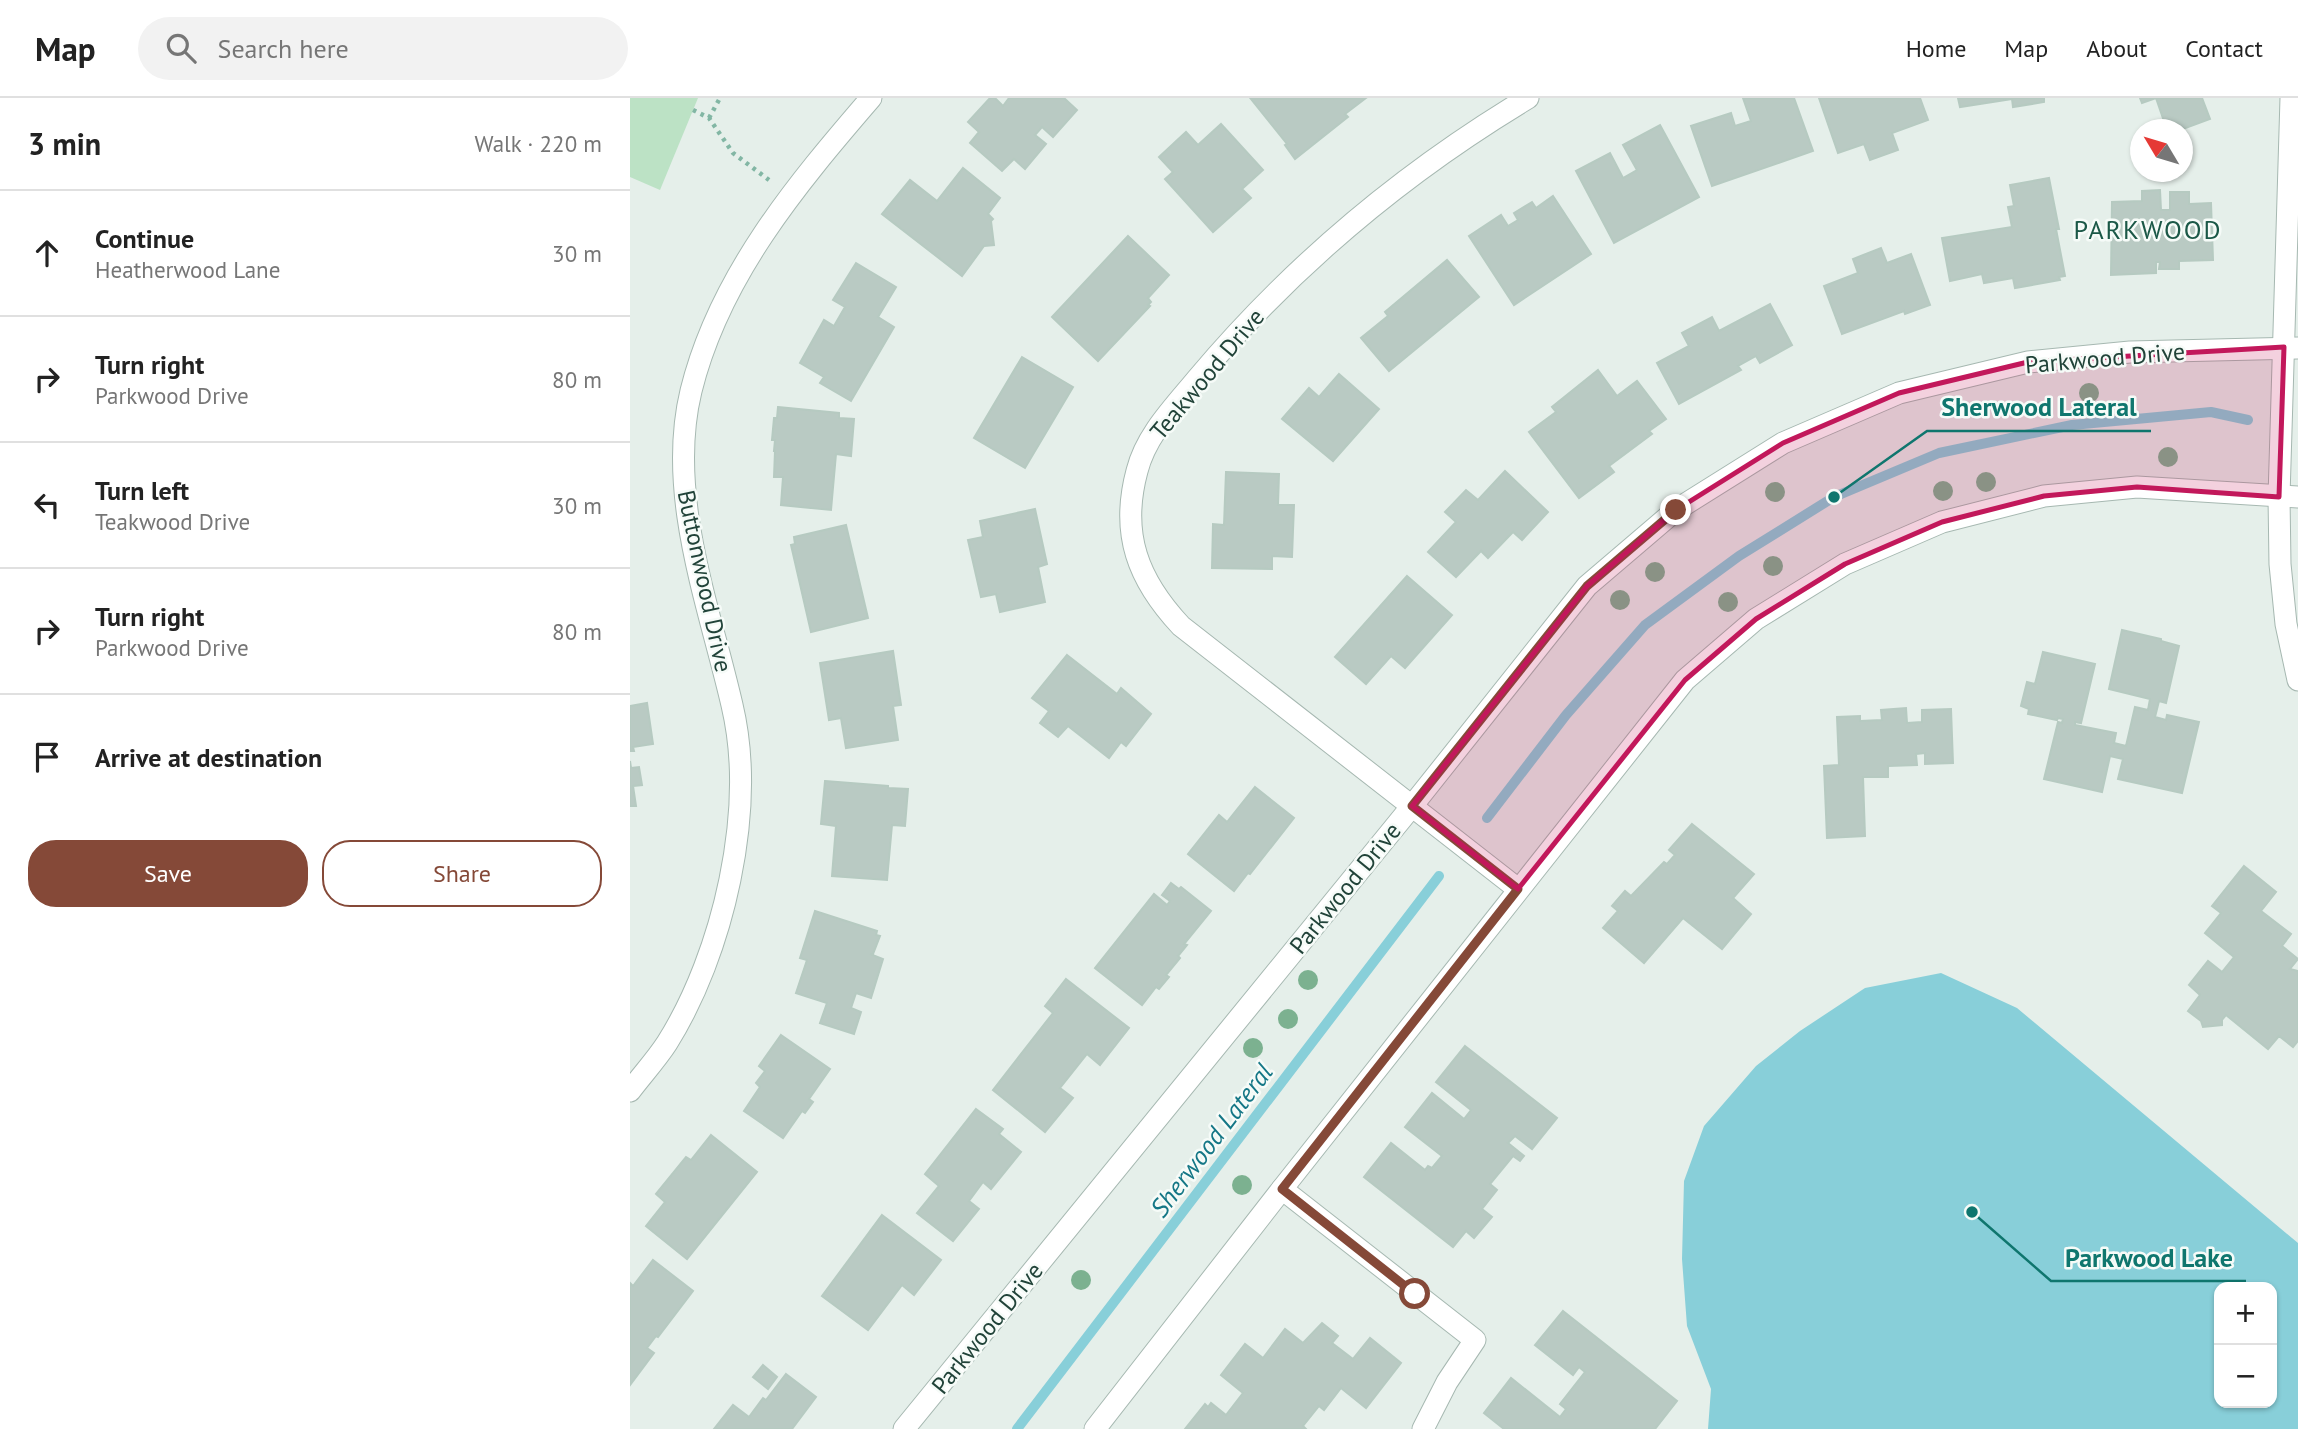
<!DOCTYPE html>
<meta charset="utf-8">
<style>
:root{--surface:#fff;--page:#f2f2f2;--text:#222;--muted:#767676;--line:#e0e0e0;--accent:#854938}
body{margin:0;font-family:"PT Sans",sans-serif;background:var(--page);color:var(--text)}
.controls{position:absolute;right:21px;bottom:21px;display:grid;overflow:hidden;border-radius:14px;box-shadow:0 2px 5px #0004}
.controls button{width:63px;height:63px;display:grid;place-items:center;padding:0;border:0;border-bottom:2px solid var(--line);background:var(--surface);color:var(--text);font:35px sans-serif}
.compass{position:absolute;left:1500px;top:21px;width:63px;height:63px;border-radius:50%;background:var(--surface);box-shadow:0 2px 5px #0004;rotate:308deg}
.stop{position:absolute;width:21px;height:21px;margin:-16px;border:5px solid #854938;border-radius:50%;background:#fff}
.stop.end{background:#854938;border-color:#fff;box-shadow:0 2px 7px #0008}
.list{margin:0;padding:0;list-style:none}
h2{display:flex;justify-content:space-between;align-items:center;height:91px;margin:0;padding:0 28px;font-size:30px}
h2 small{font-size:23px;font-weight:400;color:var(--muted)}
.list li{display:grid;grid-template-columns:46px 1fr auto;gap:21px;align-items:center;box-sizing:border-box;height:126px;padding:0 28px;border-top:2px solid var(--line)}
.list b{display:block;font-size:26px;white-space:nowrap}
.list p{margin:0;font-size:23px;white-space:nowrap;color:var(--muted)}
.list em{font-size:23px;font-style:normal;color:var(--muted)}
.actions{display:flex;gap:14px;padding:21px 28px}
.actions a{flex:1;padding:16px 0;border:2px solid var(--accent);border-radius:28px;text-align:center;font-size:24px;color:var(--accent)}
.actions .main{background:var(--accent);color:#fff}
.icon{flex:none;width:38px;height:38px;fill:none;stroke:currentColor;stroke-width:2;stroke-linecap:round;stroke-linejoin:round}
.map{position:relative;flex:none;width:1668px;height:1331px;overflow:hidden}
header{display:flex;align-items:center;gap:42px;box-sizing:border-box;height:98px;padding:0 35px;background:var(--surface);border-bottom:2px solid var(--line)}
header strong{font-size:33px}
nav{display:flex;gap:38px;margin-inline-start:auto;font-size:24px}
.search{width:490px;height:63px;background:var(--page);display:flex;align-items:center;gap:18px;box-sizing:border-box;padding:0 24px;border-radius:38px;color:var(--muted);font-size:26px}
main{display:flex}
aside{flex:1;background:var(--surface)}
.map>svg:first-child{display:block}
.green{fill:#bce2c5}
.water{fill:#88cfd9;fill-rule:evenodd}
.lines{fill:none;stroke-linecap:round;stroke-linejoin:round}
.stream{stroke:#88cfd9;stroke-width:10}
.building{fill:#b9cac3;stroke:#b6cac1;stroke-width:2}
.minor-casing{stroke:#a6b8b1;stroke-width:23}
.path{stroke:#82b6a4;stroke-width:4.5;stroke-dasharray:3.5 5;stroke-linecap:butt}
.minor{stroke:#fff;stroke-width:21}
.tree{fill:#7cb190}
.route{stroke:#854938;stroke-width:9}
.marked{fill:#c2185b;fill-opacity:0.2;stroke:#c2185b;stroke-width:5;stroke-linejoin:round}
.labels{text-anchor:middle;dominant-baseline:central;stroke-width:5;stroke-linejoin:round;paint-order:stroke}
.street-label{font-size:24px;fill:#214339;stroke:#f6fbf8}
.neighbourhood-label{font-size:26px;letter-spacing:2px;fill:#1b5847;stroke:#f6fbf8}
.water-label{font-size:26px;font-style:italic;fill:#157786;stroke:#f6fbf8}
.leader{fill:none;stroke:#0f766e;stroke-width:2.5}
.callout-dot{fill:#0f766e;stroke:#f6fbf8;stroke-width:2.5}
.callout-label{font-size:26px;text-anchor:middle;font-weight:bold;fill:#0f766e;stroke:#f6fbf8;stroke-width:5;stroke-linejoin:round;paint-order:stroke}
</style>
<header>
<strong>Map</strong>
<div class="search"><svg class="icon" aria-label="search" viewBox="0 0 24 24"><circle cx="10" cy="10" r="6"/><path d="M15 15l6 6"/></svg>Search here</div>
<nav><a>Home</a><a>Map</a><a>About</a><a>Contact</a></nav>
</header>
<main>
<aside>
<h2>3 min<small>Walk · 220 m</small></h2>
<ul class="list">
<li><svg class="icon" aria-label="ahead" viewBox="0 0 24 24"><path d="M12 20V5M6 11l6-6 6 6"/></svg><div><b>Continue</b><p>Heatherwood Lane</p></div><em>30 m</em></li>
<li><svg class="icon" aria-label="right" viewBox="0 0 24 24"><path d="M7 20v-9h11M14 6l5 5-5 5"/></svg><div><b>Turn right</b><p>Parkwood Drive</p></div><em>80 m</em></li>
<li><svg class="icon" aria-label="left" viewBox="0 0 24 24"><path d="M17 20v-9H6M10 6l-5 5 5 5"/></svg><div><b>Turn left</b><p>Teakwood Drive</p></div><em>30 m</em></li>
<li><svg class="icon" aria-label="right" viewBox="0 0 24 24"><path d="M7 20v-9h11M14 6l5 5-5 5"/></svg><div><b>Turn right</b><p>Parkwood Drive</p></div><em>80 m</em></li>
<li><svg class="icon" aria-label="arrive" viewBox="0 0 24 24"><path d="M6 21V4h12l-3 4 3 4H6"/></svg><div><b>Arrive at destination</b></div></li>
</ul>
<div class="actions"><a class="main">Save</a><a>Share</a></div>
</aside>
<div class="map">
<svg width="1668" height="1331" viewBox="0 0 1668 1331">
<rect width="100%" height="100%" fill="#e5efea"/>
<path class="green" d="M0,0H68L30,92L0,79Z"/>
<path class="water" d="M1311,875L1387,910L1668,1145V1331H1078L1081,1291L1057,1228L1052,1161L1054,1083L1074,1028L1126,968L1170,933L1235,890ZM1589,1189H1642V1305H1589Z"/>
<g class="lines">
<g class="stream">
<path d="M857,720L936,617L1015,527L1109,458L1204,399L1309,355L1442,327L1581,314L1618,322"/>
<path d="M387,1331L809,778"/>
</g>
</g>
<g class="building">
<path d="M360,0H365L373,8L379,0H434L447,12L423,39L412,29L405,37L416,46L395,71L384,61L372,73L340,45L349,34L338,24Z"/>
<path d="M736,0L715,16L718,19L665,61L655,47L657,46L621,1Z"/>
<path d="M1113,0H1164L1183,53L1082,88L1061,28L1101,15L1105,28L1121,23Z"/>
<path d="M1189,0H1290L1298,22L1262,35L1268,52L1240,62L1234,46L1208,55Z"/>
<path d="M1328,0H1414V4L1383,9L1382,1L1330,9Z"/>
<path d="M1510,0H1572L1580,21L1550,32H1537L1526,0L1512,5Z"/>
<path d="M591,26L633,72L612,91L621,100L583,134L535,81L543,74L529,59L556,34L568,47Z"/>
<path d="M1030,27L1069,99L984,145L946,73L980,55L993,80L1007,72L993,47Z"/>
<path d="M333,70L370,100L358,116L363,121L361,123L364,147L354,148L332,178L252,116L280,82L307,103Z"/>
<path d="M1419,80L1429,131H1426L1435,178L1429,179L1430,182L1385,190L1383,180L1354,185L1352,176L1320,183L1312,140L1382,129L1378,109L1384,108L1380,87Z"/>
<path d="M1530,92L1531,112H1540V94H1559V106L1581,105L1583,162L1549,163V171H1529L1530,164H1526V175L1481,177L1482,104L1512,103V93Z"/>
<path d="M923,98L961,156L884,207L839,138L871,117L878,128L888,122L884,115L902,104L906,110Z"/>
<path d="M498,138L539,177L518,200L521,204L518,207L520,208L468,263L422,219Z"/>
<path d="M1251,150L1257,165L1281,156L1300,207L1275,216L1274,213L1212,236L1194,188L1228,175L1223,161Z"/>
<path d="M817,162L849,199L759,273L731,240L758,218L755,214Z"/>
<path d="M226,165L266,189L248,219L264,229L221,303L190,285L194,279L170,265L194,222L204,228L215,209L203,202Z"/>
<path d="M1140,206L1162,247L1130,265L1126,258L1108,268L1111,272L1049,306L1027,265L1059,248L1052,235L1082,219L1089,233Z"/>
<path d="M392,259L443,289L395,370L344,340Z"/>
<path d="M968,272L987,298L1007,283L1036,321L1019,333L1022,336L979,368L984,374L949,400L899,334L926,314L922,309Z"/>
<path d="M709,276L749,311L703,363L652,321L679,290L689,299Z"/>
<path d="M148,309L209,315V320L224,321L221,358L206,356L201,412L151,407L153,379H144L145,353H144L145,342H142L144,320H147Z"/>
<path d="M875,373L918,414L892,442L883,434L858,460L851,453L826,479L798,454L826,424L815,414L836,392L848,402Z"/>
<path d="M596,374L649,376L648,407H664L662,459L642,458V471L582,470L583,426L594,427Z"/>
<path d="M405,411L417,466L408,469L415,504L370,514L366,496L351,499L338,442L353,439L350,423Z"/>
<path d="M216,427L238,520L181,534L161,447L165,446L164,439Z"/>
<path d="M777,478L822,517L775,570L761,558L736,586L705,559Z"/>
<path d="M1492,532L1531,541V543L1549,548L1536,605L1529,603L1525,619L1536,622L1537,617L1569,624L1552,695L1488,681L1493,661L1480,658L1472,694L1414,681L1428,624L1432,625L1433,621L1428,620L1427,622L1398,616L1399,611L1391,608L1397,584L1405,586L1413,554L1465,566L1451,625L1445,624V627L1486,635L1484,645L1496,648L1505,609L1518,612L1520,601L1479,591Z"/>
<path d="M263,553L271,607L263,608L268,642L216,650L211,620L199,622L190,565Z"/>
<path d="M437,557L487,596L491,590L521,616L496,648L491,644L479,660L438,628L428,639L410,625L419,613L402,600Z"/>
<path d="M17,605L23,646L3,649L4,653H0V608Z"/>
<path d="M1276,610L1277,625L1292,624V612L1321,611L1323,665L1295,666V655L1286,656L1287,667L1258,668V679H1233L1235,738L1197,740L1194,668L1209,667L1207,619L1230,618V623L1252,622L1251,612Z"/>
<path d="M0,663L1,670L9,669L12,687L3,688L6,708H0Z"/>
<path d="M195,683L258,688V690L278,691L275,728L262,727L257,782L202,778L206,728L191,726Z"/>
<path d="M625,689L664,720L620,776L618,775L604,793L558,756L589,717L597,724Z"/>
<path d="M1062,726L1124,776L1103,800L1121,816L1092,851L1053,820L1014,865L973,830L988,813L982,808L995,793L1001,798L1034,764L1037,766L1045,757L1039,752Z"/>
<path d="M1614,768L1646,794L1631,813L1661,836L1652,848L1668,861L1660,871L1668,873V943L1663,949L1649,938L1638,951L1596,917L1592,922V927L1573,929L1571,923L1558,913L1570,897L1559,887L1578,863L1592,874L1604,859L1575,835L1591,815L1582,808Z"/>
<path d="M541,785L549,791L551,789L581,813L554,846L557,847L548,858L550,860L536,877L539,879L529,891L526,889L512,907L465,870L524,796L537,807L540,803L532,797Z"/>
<path d="M185,813L247,833L246,837L250,838L243,856H240L253,861L241,900L226,895L221,910L231,914L224,936L190,925L197,905L166,895L177,862L170,860Z"/>
<path d="M436,881L499,930L470,967L457,956L430,990L443,1000L415,1034L363,992L423,915L415,908Z"/>
<path d="M151,937L200,971L179,1001L183,1004L175,1015L172,1013L153,1040L114,1013L130,989L126,985L135,973L129,968Z"/>
<path d="M835,948L927,1020L902,1051L885,1038L878,1045L894,1058L890,1063L883,1058L860,1086L867,1092L852,1111L862,1119L844,1140L836,1133L823,1149L734,1079L761,1045L795,1072L798,1068L802,1070L812,1058L775,1029L802,995L834,1021L841,1012L806,984Z"/>
<path d="M346,1011L373,1031L369,1036L391,1054L361,1091L353,1084L339,1103L349,1111L323,1143L287,1115L309,1088L295,1076Z"/>
<path d="M81,1037L127,1074L57,1161L16,1128L35,1104L26,1096L56,1059L61,1062Z"/>
<path d="M252,1117L311,1162L284,1197L272,1187L238,1232L192,1198Z"/>
<path d="M23,1162L63,1193L28,1239L26,1238L17,1250L24,1255L0,1287V1185L3,1188Z"/>
<path d="M933,1213L1047,1303L1025,1331H874L854,1315L881,1280L930,1319L936,1311L930,1306L955,1274L949,1269L943,1277L905,1247Z"/>
<path d="M692,1225L708,1238L702,1245L723,1261L740,1240L771,1265L736,1310L711,1290L694,1312L689,1308L673,1328L676,1331H555L575,1306L578,1309L581,1305L596,1317L613,1295L591,1277L615,1246L633,1260L655,1231L673,1245Z"/>
<path d="M133,1267L147,1279L138,1291L123,1279Z"/>
<path d="M156,1276L186,1299L162,1331H84L103,1307L119,1319L133,1300L136,1302Z"/>
</g>
<g class="lines">
<g class="minor-casing">
<g id="minor">
<path d="M1661,0L1649,399L1650,466L1656,526L1668,582"/>
<path d="M888,791L551,528C508,482 490,436 507,373C516,337 544,309 567,281C661,169 773,75 898,0"/>
<path d="M0,993C12,977 26,962 37,945C93,856 127,712 102,607C79,507 36,396 61,293C89,179 166,87 241,0"/>
<path d="M652,1091L845,1242L817,1284L793,1331"/>
<path d="M274,1331L782,708L957,488L1046,412L1153,345L1269,295L1398,264L1500,254L1668,250"/>
<path d="M465,1331L652,1091L1055,582L1126,521L1215,466L1312,424L1414,398L1507,389L1668,399"/>
</g>
</g>
<g class="path">
<path d="M63,12L79,20L103,55L139,82"/>
<path d="M79,20L90,0"/>
</g>
<use href="#minor" class="minor"/>
</g>
<g class="tree">
<circle cx="1459" cy="295" r="10"/>
<circle cx="1538" cy="359" r="10"/>
<circle cx="1356" cy="384" r="10"/>
<circle cx="1313" cy="393" r="10"/>
<circle cx="1145" cy="394" r="10"/>
<circle cx="1143" cy="468" r="10"/>
<circle cx="1025" cy="474" r="10"/>
<circle cx="990" cy="502" r="10"/>
<circle cx="1098" cy="504" r="10"/>
<circle cx="678" cy="882" r="10"/>
<circle cx="658" cy="921" r="10"/>
<circle cx="623" cy="950" r="10"/>
<circle cx="612" cy="1087" r="10"/>
<circle cx="451" cy="1182" r="10"/>
</g>
<g class="lines">
<path class="route" d="M785,1196L652,1091L888,791L782,708L957,488L1046,412"/>
</g>
<path class="marked" d="M1654,249L1649,399L1507,389L1414,398L1312,424L1215,466L1126,521L1055,582L888,791L782,708L957,488L1046,412L1153,345L1269,295L1398,264Z"/>
<g class="labels">
<g class="street-label">
<text transform="translate(1475 260) rotate(-5)">Parkwood Drive</text>
<text transform="translate(577 276) rotate(-50)">Teakwood Drive</text>
<text transform="translate(75 483) rotate(78)">Buttonwood Drive</text>
<text transform="translate(715 790) rotate(-51)">Parkwood Drive</text>
<text transform="translate(357 1230) rotate(-51)">Parkwood Drive</text>
</g>
<g class="neighbourhood-label">
<text x="1518" y="131">PARKWOOD</text>
</g>
<g class="water-label">
<text transform="translate(581 1042) rotate(-53)">Sherwood Lateral</text>
</g>
</g>
<path class="leader" d="M1204 399L1297 333H1521M1342 1114L1421 1183H1616"/>
<g class="callout-dot">
<circle cx="1204" cy="399" r="7"/>
<circle cx="1342" cy="1114" r="7"/>
</g>
<g class="callout-label">
<text x="1409" y="318">Sherwood Lateral</text>
<text x="1519" y="1169">Parkwood Lake</text>
</g>
</svg>
<div class="controls">
<button>+</button>
<button>−</button>
</div>
<svg class="compass" viewBox="-18 -18 36 36"><path d="M0-13l5 13h-10z" fill="#e53935"/><path d="M0 13l5-13h-10z" fill="#767676"/></svg>
<div class="stop" style="left:785px;top:1196px"></div>
<div class="stop end" style="left:1046px;top:412px"></div>
</div>
</main>
